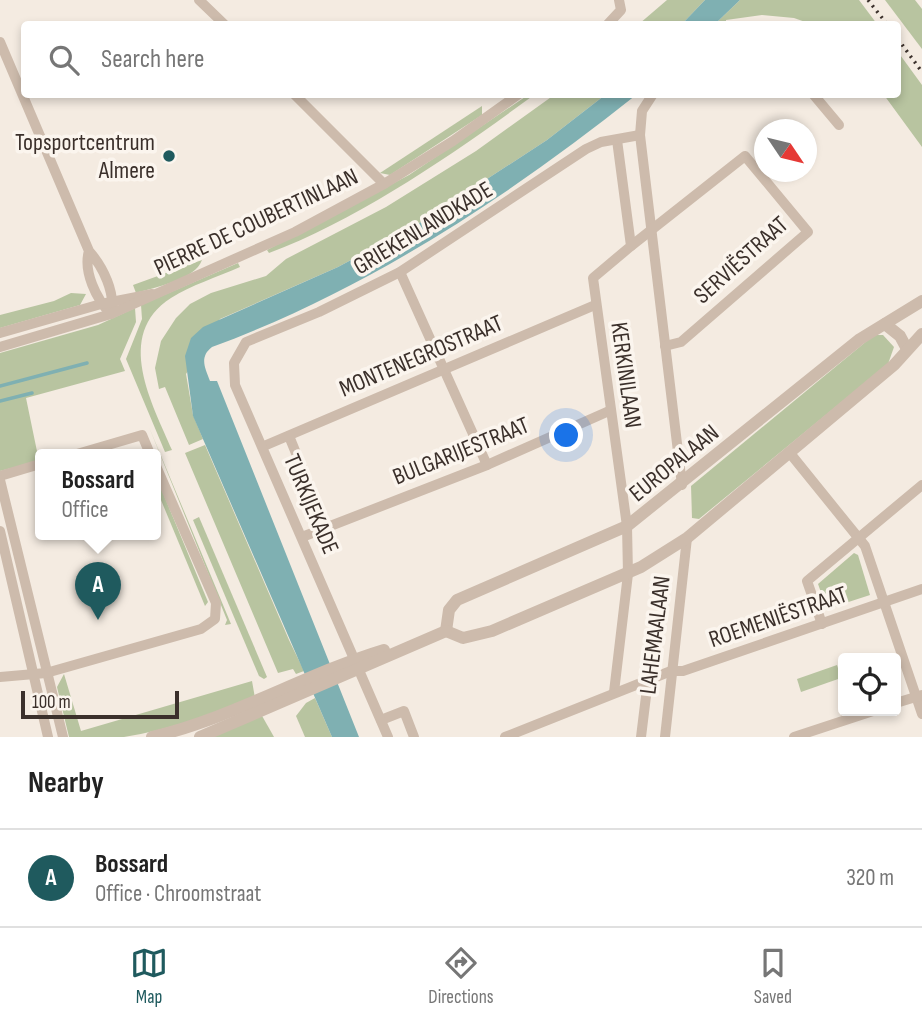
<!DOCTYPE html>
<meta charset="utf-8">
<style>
:root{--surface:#fff;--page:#f2f2f2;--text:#222;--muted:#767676;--line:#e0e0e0;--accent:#1f5a5e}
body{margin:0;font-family:"Sofia Sans Condensed",sans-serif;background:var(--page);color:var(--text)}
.controls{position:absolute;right:21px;bottom:21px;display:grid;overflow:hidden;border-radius:7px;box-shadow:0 4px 10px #0003}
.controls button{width:63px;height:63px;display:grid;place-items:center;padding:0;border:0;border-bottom:2px solid var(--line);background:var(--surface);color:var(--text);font:35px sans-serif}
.compass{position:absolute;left:754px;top:119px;width:63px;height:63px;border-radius:50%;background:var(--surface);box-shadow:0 4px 10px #0003;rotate:125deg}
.scale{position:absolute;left:21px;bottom:18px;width:158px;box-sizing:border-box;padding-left:7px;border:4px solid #3b302b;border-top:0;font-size:19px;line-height:24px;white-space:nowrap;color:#3b302b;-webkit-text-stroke:5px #fbf5ee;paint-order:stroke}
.you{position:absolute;left:567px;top:436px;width:24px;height:24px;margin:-18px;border:5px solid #fff;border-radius:50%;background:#1a73e8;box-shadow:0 0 0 10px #1a73e833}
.badge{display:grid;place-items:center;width:46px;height:46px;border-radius:50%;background:var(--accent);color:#fff;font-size:23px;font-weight:700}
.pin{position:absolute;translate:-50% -58px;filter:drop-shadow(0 2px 4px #0008)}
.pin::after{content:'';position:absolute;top:37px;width:24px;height:21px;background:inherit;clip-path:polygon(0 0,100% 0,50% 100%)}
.popup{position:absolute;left:35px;top:449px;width:126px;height:91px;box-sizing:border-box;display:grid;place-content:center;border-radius:7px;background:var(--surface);filter:drop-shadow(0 2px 5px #0005);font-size:23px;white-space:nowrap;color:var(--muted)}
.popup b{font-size:26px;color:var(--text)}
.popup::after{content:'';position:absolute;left:50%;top:100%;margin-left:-14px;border:14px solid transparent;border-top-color:var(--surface)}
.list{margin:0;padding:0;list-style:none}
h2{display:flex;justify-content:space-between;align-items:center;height:91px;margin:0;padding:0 28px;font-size:30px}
h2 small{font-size:23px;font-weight:400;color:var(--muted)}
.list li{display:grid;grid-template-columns:46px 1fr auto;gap:21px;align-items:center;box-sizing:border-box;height:98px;padding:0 28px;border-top:2px solid var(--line)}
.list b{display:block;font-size:26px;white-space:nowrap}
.list p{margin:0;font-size:23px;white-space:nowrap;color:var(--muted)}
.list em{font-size:23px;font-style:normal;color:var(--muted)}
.icon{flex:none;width:38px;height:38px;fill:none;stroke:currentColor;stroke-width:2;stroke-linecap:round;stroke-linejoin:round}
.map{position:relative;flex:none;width:922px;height:737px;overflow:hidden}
.search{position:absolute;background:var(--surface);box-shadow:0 4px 10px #0003;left:21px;right:21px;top:21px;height:77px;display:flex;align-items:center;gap:18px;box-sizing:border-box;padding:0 24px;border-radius:7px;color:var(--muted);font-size:26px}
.sheet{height:189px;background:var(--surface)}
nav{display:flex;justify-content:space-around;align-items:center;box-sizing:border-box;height:98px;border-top:2px solid var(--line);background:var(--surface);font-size:19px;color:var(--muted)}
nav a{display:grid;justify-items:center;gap:4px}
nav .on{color:var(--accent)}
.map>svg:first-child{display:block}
.green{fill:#b8c4a0}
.water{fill:#7fb0b2}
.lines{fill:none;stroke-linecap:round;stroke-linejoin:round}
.stream{stroke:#7fb0b2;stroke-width:3.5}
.minor{stroke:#cdbbac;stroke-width:10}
.tertiary{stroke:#cdbbac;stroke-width:12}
.rail{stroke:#3b302b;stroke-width:3.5;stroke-dasharray:2 5;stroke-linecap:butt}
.poi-dot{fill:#1f5a5e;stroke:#fbf5ee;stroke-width:2.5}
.labels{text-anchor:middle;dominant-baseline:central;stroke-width:7;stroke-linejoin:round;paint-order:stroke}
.poi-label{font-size:24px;fill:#3b302b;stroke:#fbf5ee;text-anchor:end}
.street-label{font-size:24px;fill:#3b302b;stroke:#fbf5ee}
</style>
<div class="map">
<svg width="922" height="737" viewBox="0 0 922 737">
<rect width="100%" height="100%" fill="#f4ebe1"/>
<g class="green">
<path d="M667,0H705L682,24H639Z"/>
<path d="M740,0H859L877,24H811L794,18L762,15L726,20V24H715Z"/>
<path d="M885,0H915L922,9V49Z"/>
<path d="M898,52L922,85V147L884,95L898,94Z"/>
<path d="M528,95H534C456,152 360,219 269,253L267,250L409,175Z"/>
<path d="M554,95H605L547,140L418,224L338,267L220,319L186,374L193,415L203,439L189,445L165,387L159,389L155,368L161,341L176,318L190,304L211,293L266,276L286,259L386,207L476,151Z"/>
<path d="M482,106V115L390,175L380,173Z"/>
<path d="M202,260C195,280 155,287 136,293L133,285Z"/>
<path d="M238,263L240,267C217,277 192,285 171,298C113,335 153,405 172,450L165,452L126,359L142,319L141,305Z"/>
<path d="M71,293L86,294L80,305L0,328V315L54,301Z"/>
<path d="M135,308L136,322L120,359L125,371L26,398L39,461L0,471V353L98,325Z"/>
<path d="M874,335H883L894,347L888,364L699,519L692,518L691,486Z"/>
<path d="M149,427L231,624L225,625L227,620Z"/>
<path d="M205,445L289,640L304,671L296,674L293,669L278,673L185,453Z"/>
<path d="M156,476L208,602L205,606L156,488Z"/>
<path d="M199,517L267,677L264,679L259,676L193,520Z"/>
<path d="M854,553L858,555L870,595L827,609L818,584Z"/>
<path d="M837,665L841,678L801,692L797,679Z"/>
<path d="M64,674L81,731L252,681L255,698C212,714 169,730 124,737C107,737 87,737 69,737L57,687Z"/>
<path d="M315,698L332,737H305L296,716L306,703Z"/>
<path d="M261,714L274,737H210Z"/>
</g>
<g class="water">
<path d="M705,0H740L715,24H682Z"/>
<path d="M605,95H636C508,197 367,290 212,347C199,357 205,368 210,381H217L359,737H332L193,416L185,356L191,338L203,327L338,267L418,224L547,140Z"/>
</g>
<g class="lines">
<g class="stream">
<path d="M0,386L87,363"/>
<path d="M0,401L32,393"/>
</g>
<g class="minor">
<path d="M199,0L224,24"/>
<path d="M608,24L621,10L619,0"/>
<path d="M0,42L89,251C103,267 116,293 111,314C96,299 83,271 89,251"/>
<path d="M294,94L384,184"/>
<path d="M653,94L642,111L640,135L682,485"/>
<path d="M813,94L839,125"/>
<path d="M631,246L745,156L808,232L681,342L665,346"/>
<path d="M400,272L487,465"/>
<path d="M0,333L101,304L152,294"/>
<path d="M0,347L111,314L295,232L384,184L453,141L519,94"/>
<path d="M289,436L326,527"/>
<path d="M264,446L595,305"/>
<path d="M789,452L865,546L922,714"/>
<path d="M77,454L142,435L150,454"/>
<path d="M0,476L40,464"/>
<path d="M0,480L63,737"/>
<path d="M0,531L48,737"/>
<path d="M302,537L487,465L609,411"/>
<path d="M822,624L807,581L922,485"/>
<path d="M0,677L46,673L201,629L215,619L216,603L156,466"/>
<path d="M614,692L628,574L627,526L593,278L631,246L617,140"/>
<path d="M896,703L922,695"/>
<path d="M381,720L404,711L414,737"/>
<path d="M388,737L235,385L234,363L246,342L319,312L400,272L586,149L601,142L640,135"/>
<path d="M505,737L671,671H683L922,589"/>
<path d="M641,737L648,680"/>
<path d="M665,737L687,538"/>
<path d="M794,737L873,711"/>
</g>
<g class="tertiary">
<path d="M885,324L900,336L907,349"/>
<path d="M446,631L449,610L457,600L627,526L860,339L922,301"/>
<path d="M446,631L463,638L492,631L641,567L687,538L894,365L922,334"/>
<path d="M152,737C233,718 305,674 384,650"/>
<path d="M200,737L446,631"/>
</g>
<g class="rail">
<path d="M868,0L887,24"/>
<path d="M898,39L922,72"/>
</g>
</g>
<circle class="poi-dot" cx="169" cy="156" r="7"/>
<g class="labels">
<g class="poi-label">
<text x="155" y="142">Topsportcentrum<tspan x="155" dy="28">Almere</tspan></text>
</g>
<g class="street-label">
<text transform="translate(256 222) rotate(-25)">PIERRE DE COUBERTINLAAN</text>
<text transform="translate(423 228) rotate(-31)">GRIEKENLANDKADE</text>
<text transform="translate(741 260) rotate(-42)">SERVIËSTRAAT</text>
<text transform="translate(421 356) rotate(-23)">MONTENEGROSTRAAT</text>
<text transform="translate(626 375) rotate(82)">KERKINILAAN</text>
<text transform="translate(461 451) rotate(-22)">BULGARIJESTRAAT</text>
<text transform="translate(674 463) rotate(-39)">EUROPALAAN</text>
<text transform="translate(311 504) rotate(67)">TURKIJEKADE</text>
<text transform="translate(778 617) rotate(-19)">ROEMENIËSTRAAT</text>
<text transform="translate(655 635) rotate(-83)">LAHEMAALAAN</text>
</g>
</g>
</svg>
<div class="controls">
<button><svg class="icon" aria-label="locate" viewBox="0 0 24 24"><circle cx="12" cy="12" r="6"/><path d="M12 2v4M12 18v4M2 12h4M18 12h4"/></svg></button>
</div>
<svg class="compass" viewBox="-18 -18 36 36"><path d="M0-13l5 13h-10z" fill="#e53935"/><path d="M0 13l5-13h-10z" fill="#767676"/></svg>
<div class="scale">100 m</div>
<div class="you"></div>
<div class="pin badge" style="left:98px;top:620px">A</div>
<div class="popup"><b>Bossard</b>Office</div>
<div class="search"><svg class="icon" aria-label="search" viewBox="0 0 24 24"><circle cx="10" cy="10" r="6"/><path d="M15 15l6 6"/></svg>Search here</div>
</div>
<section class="sheet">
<h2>Nearby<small></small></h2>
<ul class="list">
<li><span class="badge">A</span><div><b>Bossard</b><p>Office · Chroomstraat</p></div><em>320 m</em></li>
</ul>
</section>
<nav>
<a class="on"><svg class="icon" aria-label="map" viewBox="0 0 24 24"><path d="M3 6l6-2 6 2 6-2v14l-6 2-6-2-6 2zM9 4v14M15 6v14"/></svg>Map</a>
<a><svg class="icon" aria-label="directions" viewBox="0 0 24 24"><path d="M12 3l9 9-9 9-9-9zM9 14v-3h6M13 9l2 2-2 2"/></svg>Directions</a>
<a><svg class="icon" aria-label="saved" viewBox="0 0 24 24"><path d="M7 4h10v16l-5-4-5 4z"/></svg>Saved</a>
</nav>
